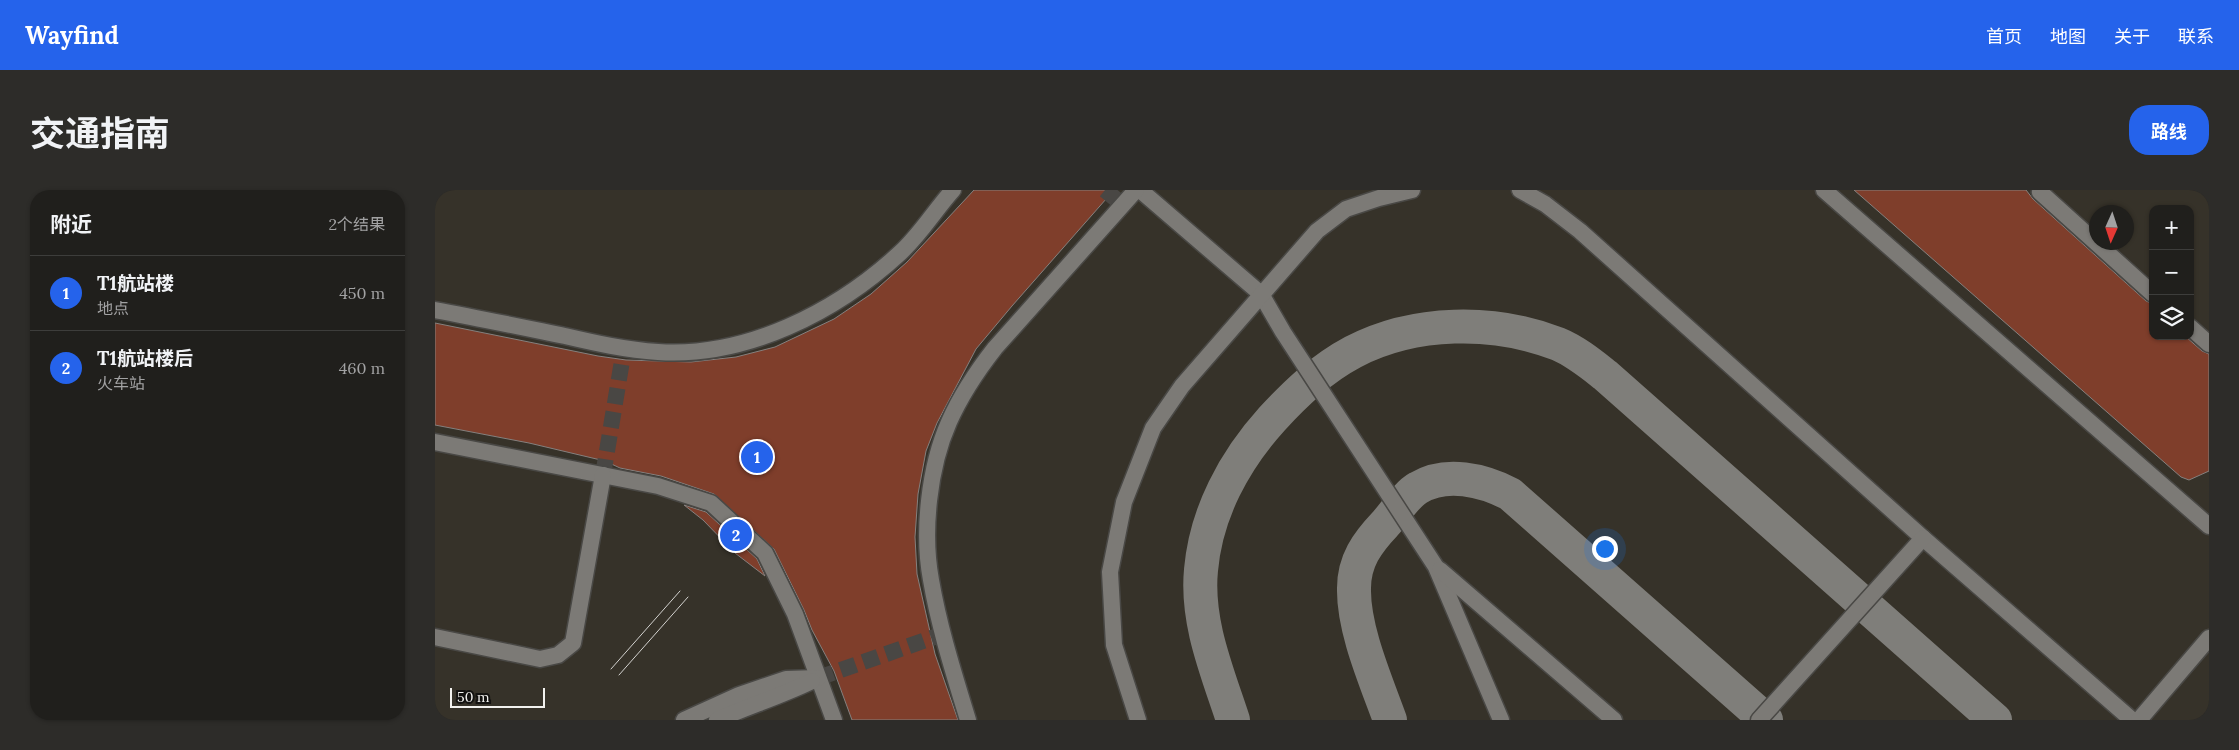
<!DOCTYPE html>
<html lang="zh">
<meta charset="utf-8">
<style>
:root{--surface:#201f1c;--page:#2d2c29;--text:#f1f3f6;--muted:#a2a2a3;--line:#3d3d3b;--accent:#2563eb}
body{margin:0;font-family:Lora,"Noto Sans SC",serif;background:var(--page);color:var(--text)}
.controls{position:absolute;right:15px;top:15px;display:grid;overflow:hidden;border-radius:10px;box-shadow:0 1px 4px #0004}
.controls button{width:45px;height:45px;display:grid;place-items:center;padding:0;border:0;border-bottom:1px solid var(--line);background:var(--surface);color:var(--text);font:25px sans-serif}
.compass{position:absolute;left:1654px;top:15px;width:45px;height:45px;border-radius:50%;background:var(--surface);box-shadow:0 1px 4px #0004;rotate:183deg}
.scale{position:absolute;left:15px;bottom:12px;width:95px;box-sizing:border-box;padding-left:5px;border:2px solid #f2f1ee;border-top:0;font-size:14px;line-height:18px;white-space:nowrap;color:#f2f1ee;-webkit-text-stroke:4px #131210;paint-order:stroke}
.you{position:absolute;left:1169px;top:358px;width:18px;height:18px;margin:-12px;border:4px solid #fff;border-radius:50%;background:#1a73e8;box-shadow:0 0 0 8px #1a73e833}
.badge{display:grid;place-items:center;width:32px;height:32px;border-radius:50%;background:var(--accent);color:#fff;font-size:16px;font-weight:700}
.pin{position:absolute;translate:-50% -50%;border:2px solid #fff;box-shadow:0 1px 5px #0006}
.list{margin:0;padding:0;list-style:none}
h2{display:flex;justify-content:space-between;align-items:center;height:65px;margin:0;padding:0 20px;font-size:21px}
h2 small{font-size:16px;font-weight:400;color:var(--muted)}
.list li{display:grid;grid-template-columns:32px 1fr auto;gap:15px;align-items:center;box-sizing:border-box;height:75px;padding:0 20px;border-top:1px solid var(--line)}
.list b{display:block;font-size:19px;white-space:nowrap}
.list p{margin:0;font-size:16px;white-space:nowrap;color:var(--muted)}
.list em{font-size:16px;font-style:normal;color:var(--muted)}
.icon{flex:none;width:28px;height:28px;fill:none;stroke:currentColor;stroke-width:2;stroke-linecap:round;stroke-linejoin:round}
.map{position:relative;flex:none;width:1774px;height:530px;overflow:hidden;border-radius:20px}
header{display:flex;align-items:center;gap:30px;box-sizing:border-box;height:70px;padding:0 25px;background:var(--accent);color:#fff}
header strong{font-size:24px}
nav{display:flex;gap:28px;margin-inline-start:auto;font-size:18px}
.intro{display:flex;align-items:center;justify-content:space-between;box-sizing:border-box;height:120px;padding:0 30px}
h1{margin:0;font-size:35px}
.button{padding:12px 22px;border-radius:20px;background:var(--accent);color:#fff;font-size:18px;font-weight:700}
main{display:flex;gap:30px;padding:0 30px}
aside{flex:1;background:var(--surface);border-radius:20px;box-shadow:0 1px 4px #0004}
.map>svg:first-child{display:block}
.built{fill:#363229;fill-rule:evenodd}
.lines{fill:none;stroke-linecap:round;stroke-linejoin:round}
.taxiway{stroke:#7f7e7a;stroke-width:34}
.building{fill:#7f3e2b;stroke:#85807e}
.minor-tunnel{stroke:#494744;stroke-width:16;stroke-dasharray:16 8;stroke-linecap:butt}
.minor-casing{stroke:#494845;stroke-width:19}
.minor{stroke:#7c7a76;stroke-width:16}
.tram{stroke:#d3d2cf;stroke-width:1}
</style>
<header>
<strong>Wayfind</strong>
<nav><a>首页</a><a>地图</a><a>关于</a><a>联系</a></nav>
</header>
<div class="intro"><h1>交通指南</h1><a class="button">路线</a></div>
<main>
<aside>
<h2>附近<small>2个结果</small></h2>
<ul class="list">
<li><span class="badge">1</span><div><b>T1航站楼</b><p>地点</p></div><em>450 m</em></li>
<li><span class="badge">2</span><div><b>T1航站楼后</b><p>火车站</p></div><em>460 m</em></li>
</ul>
</aside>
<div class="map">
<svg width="1774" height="530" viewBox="0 0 1774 530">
<rect width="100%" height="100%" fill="#2b2926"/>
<path class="built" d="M0,0H1774V530H0ZM1718,19H1755V146H1718ZM1662,22H1692V52H1662Z"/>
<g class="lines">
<g class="taxiway">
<path d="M798,530C782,481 761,432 766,380C771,323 799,271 837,229C861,203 886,179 918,162C979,130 1059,129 1123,154C1140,161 1156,174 1170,185L1560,530"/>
<path d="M955,530C941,491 918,439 919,398C919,371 932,353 950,334C959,324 972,304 983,298C1011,281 1048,290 1075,304L1331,530"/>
</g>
</g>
<g class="building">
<path d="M539,0H679L577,116L541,159L502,233L491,261L483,304L480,347L482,384L500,464L523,530H417L399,481L377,440L369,420L339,359L279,304L226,286L185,278L170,271L94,253L0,235V133L163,166L191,170L256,172L301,167L340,157L399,129L436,104L472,72Z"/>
<path d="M1419,0H1591L1598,9L1711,111L1718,114V146H1750L1767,161L1774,164V281L1754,290L1746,287Z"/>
<path d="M249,315L271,322L322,369L330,386L300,363L268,330Z"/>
</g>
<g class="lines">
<g class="minor-tunnel">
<path d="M670,0L688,15"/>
<path d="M168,285L188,165"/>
<path d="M383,488L508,444"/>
</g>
<g class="minor-casing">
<g id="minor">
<path d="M705,0L826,104L848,142L1001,377L1066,530"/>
<path d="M1085,0L1110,14L1145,41L1488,348L1697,530"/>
<path d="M1389,0L1774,336"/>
<path d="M1606,0L1605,2L1718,104"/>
<path d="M0,120C43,128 86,137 130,146C160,153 191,160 223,162C311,168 401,122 465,63C485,45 500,20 518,0"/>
<path d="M1755,137L1774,154"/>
<path d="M0,252L223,296L276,313L330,363L360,424L399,530"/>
<path d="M1005,380L1179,530"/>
<path d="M0,447L105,469L123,465L138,453L168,285"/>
<path d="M249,530L304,505L351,489L383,488"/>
<path d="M282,530C314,516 346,506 377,491"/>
<path d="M533,530C519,484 504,437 496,390C487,342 494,277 514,232C526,205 542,181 560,158L701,0"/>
<path d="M703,530L679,455L675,382L689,312L718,238L747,196L882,41L911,19L944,8L977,0"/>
<path d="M1324,530L1488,348"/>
<path d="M1704,530L1774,448"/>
</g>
</g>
<use href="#minor" class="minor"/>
<g class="tram">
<path d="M176,479L245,401"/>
<path d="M184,485L253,407"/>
</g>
</g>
</svg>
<div class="controls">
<button>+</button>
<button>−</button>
<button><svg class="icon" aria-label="layers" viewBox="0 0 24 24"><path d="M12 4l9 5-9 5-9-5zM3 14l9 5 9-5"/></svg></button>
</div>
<svg class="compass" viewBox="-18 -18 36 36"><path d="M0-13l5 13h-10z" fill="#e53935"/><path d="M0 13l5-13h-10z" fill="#a2a2a3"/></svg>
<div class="scale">50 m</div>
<div class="you"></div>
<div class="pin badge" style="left:322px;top:267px">1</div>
<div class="pin badge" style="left:301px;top:345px">2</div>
</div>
</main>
